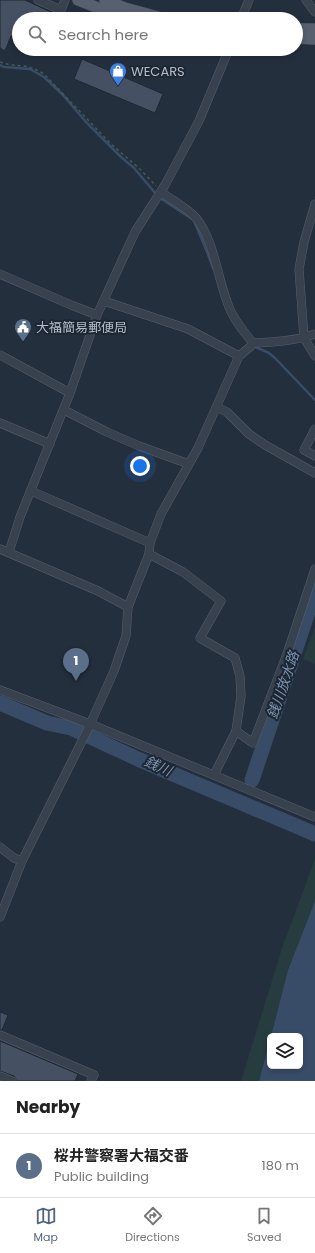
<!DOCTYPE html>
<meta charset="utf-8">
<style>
:root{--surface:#fff;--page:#f2f2f2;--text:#222;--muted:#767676;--line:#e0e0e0;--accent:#516482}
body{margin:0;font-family:Poppins,"Noto Sans JP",sans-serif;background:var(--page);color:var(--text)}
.controls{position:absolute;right:12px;bottom:12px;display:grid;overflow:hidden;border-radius:6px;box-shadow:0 2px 6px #0003}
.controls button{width:36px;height:36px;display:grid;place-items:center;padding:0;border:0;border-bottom:1px solid var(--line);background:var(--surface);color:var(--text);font:20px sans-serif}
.you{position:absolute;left:140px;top:466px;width:14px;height:14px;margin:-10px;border:3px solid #fff;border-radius:50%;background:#1a73e8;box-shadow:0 0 0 6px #1a73e833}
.badge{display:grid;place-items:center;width:26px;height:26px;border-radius:50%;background:var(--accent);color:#fff;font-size:13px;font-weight:700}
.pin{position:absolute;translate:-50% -33px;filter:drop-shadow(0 1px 2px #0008)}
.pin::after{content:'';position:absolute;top:21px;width:14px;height:12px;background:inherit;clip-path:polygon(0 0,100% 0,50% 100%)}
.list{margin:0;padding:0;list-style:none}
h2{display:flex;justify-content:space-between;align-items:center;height:52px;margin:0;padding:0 16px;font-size:17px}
h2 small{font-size:13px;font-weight:400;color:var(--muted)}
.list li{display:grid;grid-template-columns:26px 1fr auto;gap:12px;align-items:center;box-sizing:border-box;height:64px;padding:0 16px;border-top:1px solid var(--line)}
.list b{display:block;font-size:15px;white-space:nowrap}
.list p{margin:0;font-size:13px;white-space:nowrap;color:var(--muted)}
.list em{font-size:13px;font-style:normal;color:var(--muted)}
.icon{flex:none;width:22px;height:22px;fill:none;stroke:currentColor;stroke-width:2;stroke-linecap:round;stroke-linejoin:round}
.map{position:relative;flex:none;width:315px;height:1081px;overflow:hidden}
.search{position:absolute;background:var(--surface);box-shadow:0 2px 6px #0003;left:12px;right:12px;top:12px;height:44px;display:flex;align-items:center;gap:10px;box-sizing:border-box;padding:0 14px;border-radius:22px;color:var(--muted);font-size:15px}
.sheet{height:116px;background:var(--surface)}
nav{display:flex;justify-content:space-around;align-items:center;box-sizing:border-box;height:56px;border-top:1px solid var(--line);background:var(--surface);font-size:11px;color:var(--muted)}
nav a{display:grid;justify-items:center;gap:2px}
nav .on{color:var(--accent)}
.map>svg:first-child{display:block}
.green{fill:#263c3f}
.water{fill:#394c67}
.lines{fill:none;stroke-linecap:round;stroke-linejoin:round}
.stream{stroke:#394c67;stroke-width:2.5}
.river{stroke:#394c67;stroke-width:15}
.building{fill:#455162;stroke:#1f2835}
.minor-casing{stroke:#565f6c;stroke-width:9}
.major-casing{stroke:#414a57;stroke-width:12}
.path{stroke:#44595c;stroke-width:1.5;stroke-dasharray:3 3;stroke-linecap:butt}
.minor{stroke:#38414e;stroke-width:8}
.major{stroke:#56606e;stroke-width:11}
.labels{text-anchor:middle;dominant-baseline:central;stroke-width:4;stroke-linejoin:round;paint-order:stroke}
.poi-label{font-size:13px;fill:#b4bcc9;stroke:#1d2633;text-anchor:start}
.water-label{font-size:14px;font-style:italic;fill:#7c92b1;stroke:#1d2633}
</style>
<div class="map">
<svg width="315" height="1081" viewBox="0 0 315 1081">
<rect width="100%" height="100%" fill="#242f3e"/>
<g class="green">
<path d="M315,627V664L303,659Z"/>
<path d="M315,859V901L288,970L259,1081H241L282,948Z"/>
</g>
<path class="water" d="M315,901V1081H259L270,1039V1066H300V1036H271L288,970Z"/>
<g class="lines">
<g class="stream">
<path d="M0,65L4,67L30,69L44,77L63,95L86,122L121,157L134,168L156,194"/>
<path d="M160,198L192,219"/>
<path d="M195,223C201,238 208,253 213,268"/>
<path d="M253,346L269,353L275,358L315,400"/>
</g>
<g class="river">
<path d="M0,703L47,723L71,728L140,760L315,834"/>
<path d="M252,780L315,591"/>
</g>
</g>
<g class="building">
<path d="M0,0H25L53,13L51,19H19V39L11,36L5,51L0,48Z"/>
<path d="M82,59L163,94L155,113L74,79Z"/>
<path d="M0,1012L8,1015L2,1030H0Z"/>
<path d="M0,1041L78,1074L75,1081H17L14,1076L0,1071Z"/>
</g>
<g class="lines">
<g class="minor-casing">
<g id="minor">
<path d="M38,0L61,10L65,0"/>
<path d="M306,0L315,12"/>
<path d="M241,19L249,0"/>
<path d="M161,192C170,199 189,209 196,218C214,239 218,281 229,307C234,320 244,332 253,343"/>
<path d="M315,204L304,242L299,269L304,338L315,356"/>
<path d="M0,274L71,305L97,315"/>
<path d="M104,301L188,329L239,356"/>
<path d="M253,343C274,342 295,341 315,334"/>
<path d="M0,355L70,393"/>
<path d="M216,407L227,412L249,434L265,445L315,473"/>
<path d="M64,410L107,432L139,446L189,464"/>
<path d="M0,423L50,444"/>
<path d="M315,429L304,450L315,456"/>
<path d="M31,491L150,543"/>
<path d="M0,549L98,591L128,607"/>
<path d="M9,552L20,517L70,393L97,315L135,232L165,185L199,121L229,49"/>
<path d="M149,554L183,572L221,601L200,638L235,658L240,676L241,696L236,731"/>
<path d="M0,690L90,724L315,817"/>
<path d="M214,775L236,731L253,743L287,654L315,569"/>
<path d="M0,847L14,858L22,861"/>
<path d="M0,917L22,861L87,731L114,671L126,636L128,607L149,554L150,543L161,514L198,448L239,356L250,347L253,343"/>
<path d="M0,1035L94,1075L91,1081"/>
<path d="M0,1076L12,1081"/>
</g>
</g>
<g class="major-casing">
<g id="major">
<path d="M78,0L126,19"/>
<path d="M105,0L125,8L165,19"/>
<path d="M296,29H315"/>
<path d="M296,38L315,39"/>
</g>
</g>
<path class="path" d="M0,62C7,65 15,65 23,66C31,67 37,70 44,74L111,144L141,170L156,186"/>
<use href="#minor" class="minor"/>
<use href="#major" class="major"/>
</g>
<defs>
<g id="shop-pin" transform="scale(0.9)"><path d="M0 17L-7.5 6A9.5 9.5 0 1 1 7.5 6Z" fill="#3f7fe0" stroke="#1d2633"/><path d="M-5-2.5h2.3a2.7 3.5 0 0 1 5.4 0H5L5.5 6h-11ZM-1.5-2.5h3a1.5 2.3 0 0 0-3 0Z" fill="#fff"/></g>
<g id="civic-pin" transform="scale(0.9)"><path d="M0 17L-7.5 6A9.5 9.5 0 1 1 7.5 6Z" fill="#5c6f8a" stroke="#1d2633"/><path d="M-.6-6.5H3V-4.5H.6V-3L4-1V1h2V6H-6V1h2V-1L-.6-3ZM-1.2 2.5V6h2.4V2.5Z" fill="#fff"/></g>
</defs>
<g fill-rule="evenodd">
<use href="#shop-pin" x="118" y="71"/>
<use href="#civic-pin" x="23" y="327"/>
</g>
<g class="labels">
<g class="poi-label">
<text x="131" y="71">WECARS</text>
<text x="36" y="327">大福簡易郵便局</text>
</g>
<g class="water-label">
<text transform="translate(283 685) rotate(-71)">銭川放水路</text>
<text transform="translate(158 766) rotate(24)">銭川</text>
</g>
</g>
</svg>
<div class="controls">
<button><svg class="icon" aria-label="layers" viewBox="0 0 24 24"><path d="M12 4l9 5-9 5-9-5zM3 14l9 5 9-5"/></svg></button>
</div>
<div class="you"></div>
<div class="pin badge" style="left:76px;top:681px;background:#5c6f8a">1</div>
<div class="search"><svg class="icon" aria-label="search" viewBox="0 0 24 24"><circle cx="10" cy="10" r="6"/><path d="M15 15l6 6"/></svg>Search here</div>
</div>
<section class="sheet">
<h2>Nearby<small></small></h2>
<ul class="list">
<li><span class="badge" style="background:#5c6f8a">1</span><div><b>桜井警察署大福交番</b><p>Public building</p></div><em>180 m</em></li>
</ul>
</section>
<nav>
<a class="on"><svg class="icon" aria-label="map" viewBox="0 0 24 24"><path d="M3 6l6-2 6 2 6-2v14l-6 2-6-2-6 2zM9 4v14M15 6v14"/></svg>Map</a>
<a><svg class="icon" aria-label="directions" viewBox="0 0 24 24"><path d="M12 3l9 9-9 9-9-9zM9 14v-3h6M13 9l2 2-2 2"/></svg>Directions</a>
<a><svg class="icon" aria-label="saved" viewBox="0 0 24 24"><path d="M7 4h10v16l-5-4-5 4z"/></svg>Saved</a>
</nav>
